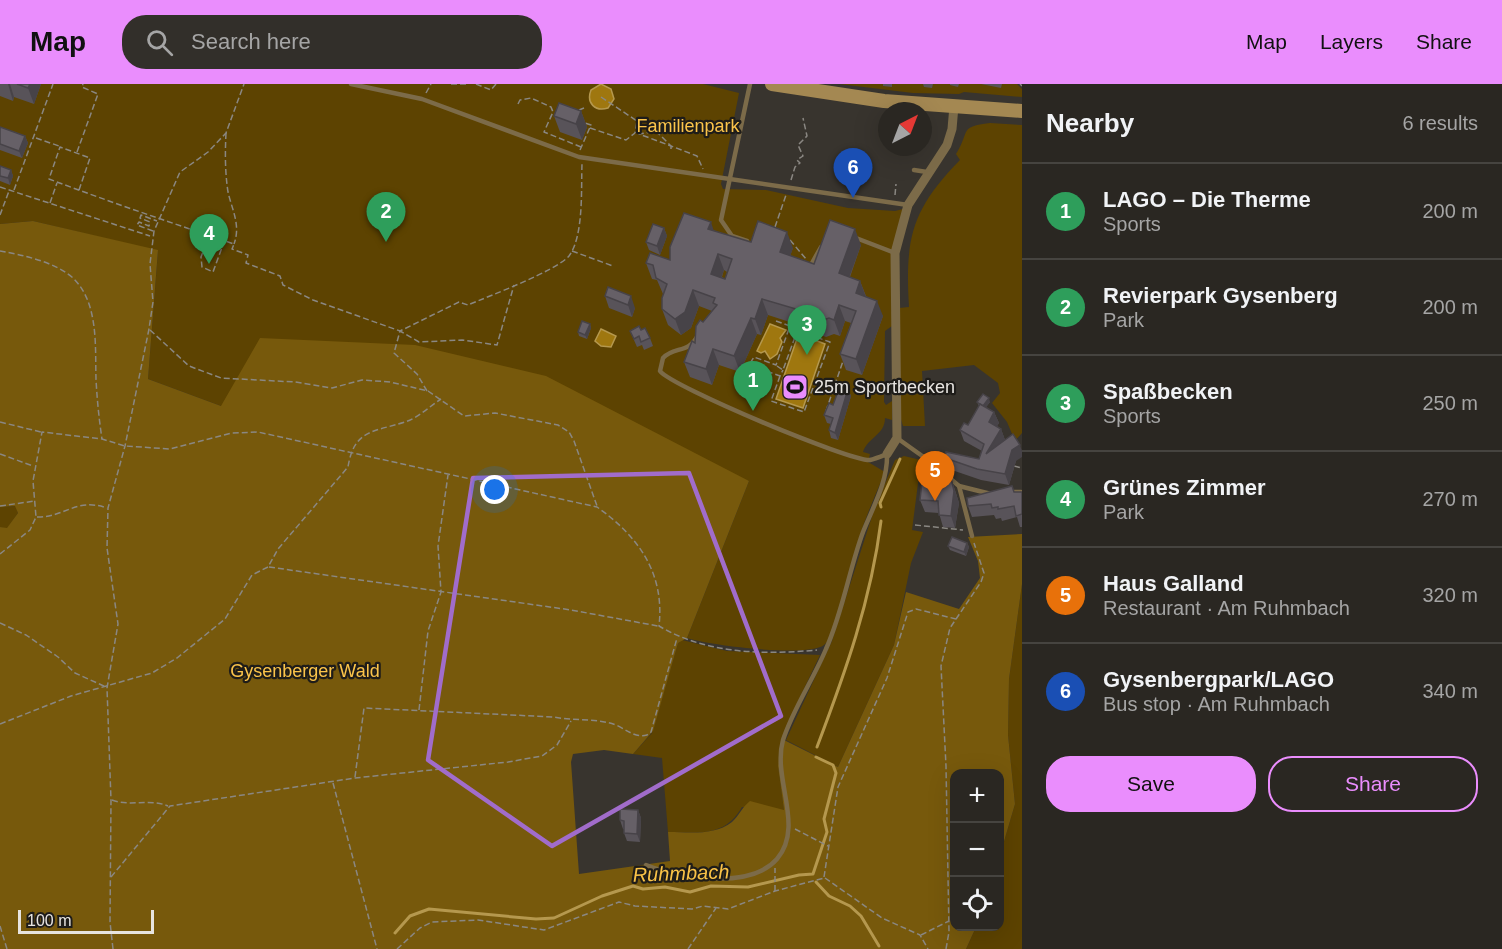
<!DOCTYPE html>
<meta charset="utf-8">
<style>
:root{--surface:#2a2722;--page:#322f2a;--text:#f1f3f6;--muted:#a5a5a5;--line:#464440;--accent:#ea8dfd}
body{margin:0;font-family:Helvetica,sans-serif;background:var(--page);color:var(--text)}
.controls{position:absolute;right:18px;bottom:18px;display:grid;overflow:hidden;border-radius:12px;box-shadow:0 6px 24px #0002}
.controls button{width:54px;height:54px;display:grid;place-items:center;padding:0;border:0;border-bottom:2px solid var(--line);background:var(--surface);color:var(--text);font:30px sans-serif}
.compass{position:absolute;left:878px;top:18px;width:54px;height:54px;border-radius:50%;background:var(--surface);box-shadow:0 6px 24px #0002;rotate:42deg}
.scale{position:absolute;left:18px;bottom:15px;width:136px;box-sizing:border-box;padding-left:6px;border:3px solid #e7e4e0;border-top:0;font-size:16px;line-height:21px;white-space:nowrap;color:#e7e4e0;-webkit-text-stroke:4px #1e1c19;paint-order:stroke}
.you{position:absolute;left:495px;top:406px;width:21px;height:21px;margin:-15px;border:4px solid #fff;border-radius:50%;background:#1a73e8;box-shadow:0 0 0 9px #1a73e833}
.badge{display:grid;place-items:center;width:39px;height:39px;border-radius:50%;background:var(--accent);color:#fff;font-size:20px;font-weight:700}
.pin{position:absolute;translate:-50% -50px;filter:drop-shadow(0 2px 3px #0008)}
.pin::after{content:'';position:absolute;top:32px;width:21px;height:18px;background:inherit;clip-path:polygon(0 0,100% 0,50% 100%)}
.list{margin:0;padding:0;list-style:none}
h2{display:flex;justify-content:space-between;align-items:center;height:78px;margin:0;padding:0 24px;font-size:26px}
h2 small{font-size:20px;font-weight:400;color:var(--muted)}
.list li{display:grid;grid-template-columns:39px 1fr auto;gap:18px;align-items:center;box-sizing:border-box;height:96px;padding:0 24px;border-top:2px solid var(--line)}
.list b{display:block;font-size:22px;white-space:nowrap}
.list p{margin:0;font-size:20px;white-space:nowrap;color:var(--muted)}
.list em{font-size:20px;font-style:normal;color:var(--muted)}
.actions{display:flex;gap:12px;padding:18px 24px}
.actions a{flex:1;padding:14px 0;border:2px solid var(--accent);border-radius:24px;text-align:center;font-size:21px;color:var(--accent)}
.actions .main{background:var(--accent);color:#111}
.icon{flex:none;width:33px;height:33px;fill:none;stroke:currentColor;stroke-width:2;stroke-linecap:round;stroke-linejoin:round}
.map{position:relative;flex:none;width:1022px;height:865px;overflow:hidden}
header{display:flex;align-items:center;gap:36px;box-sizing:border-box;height:84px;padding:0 30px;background:var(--accent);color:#111}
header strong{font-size:28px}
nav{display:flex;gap:33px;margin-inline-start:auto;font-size:21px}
.search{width:420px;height:54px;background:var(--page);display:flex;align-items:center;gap:15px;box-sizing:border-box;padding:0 21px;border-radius:24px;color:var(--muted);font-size:22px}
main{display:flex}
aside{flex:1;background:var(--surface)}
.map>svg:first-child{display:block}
.green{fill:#5d4301}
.forest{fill:#77590c}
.water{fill:#9f770f;stroke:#b5984e;stroke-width:1.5}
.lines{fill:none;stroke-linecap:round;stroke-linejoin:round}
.stream{stroke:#b5984e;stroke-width:3}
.path{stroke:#8a8782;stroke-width:1.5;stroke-dasharray:6 3;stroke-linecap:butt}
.service{stroke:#7c6b49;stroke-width:4.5}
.minor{stroke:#7c6b49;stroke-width:9}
.secondary{stroke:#a48852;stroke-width:14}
.wall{fill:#585359;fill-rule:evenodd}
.shaded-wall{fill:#474348}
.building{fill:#666067;stroke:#474348;stroke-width:1.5;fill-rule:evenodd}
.marked{fill:none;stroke:#a16ccb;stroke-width:4.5;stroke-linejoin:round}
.labels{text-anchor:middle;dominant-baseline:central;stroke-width:4.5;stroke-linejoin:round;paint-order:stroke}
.park-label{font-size:18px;fill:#fbc44a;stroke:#1e1c19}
.poi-label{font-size:18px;fill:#e7e4e0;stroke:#1e1c19;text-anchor:start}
.water-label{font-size:20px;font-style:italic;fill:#f9c247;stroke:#1e1c19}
</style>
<header>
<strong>Map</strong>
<div class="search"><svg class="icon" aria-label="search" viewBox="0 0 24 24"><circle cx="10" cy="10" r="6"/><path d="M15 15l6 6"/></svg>Search here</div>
<nav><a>Map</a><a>Layers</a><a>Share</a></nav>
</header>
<main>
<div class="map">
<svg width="1022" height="865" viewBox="0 0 1022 865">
<rect width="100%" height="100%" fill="#38342e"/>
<g class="green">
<path d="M0,0H703L739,9L721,100L723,105L766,106L848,124L895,127L903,125L893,163L892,242L885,247L884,318L886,321L892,317V336L885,334C885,351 868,353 863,368L870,370L868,378L885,388C875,412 864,436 857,461C849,485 845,509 837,532C833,540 831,556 824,561C807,574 708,561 687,554L749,397L221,322L148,295L158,167L33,137L0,140Z"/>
<path d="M839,0H1017L1022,5V13L964,8L959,10L913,9Z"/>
<path d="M990,39L1022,41V349L1015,357L1007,338L992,319L1000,309L998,299L974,281L922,287L925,342H903L900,332L899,224L909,223C905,155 911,126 960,76L956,70C971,46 958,43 990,39Z"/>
<path d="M904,372L921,376L912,446L923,448L911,479L894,561L838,683L786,656L832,557L875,423L895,376Z"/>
<path d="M16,422L18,429L7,445L0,443V423Z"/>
<path d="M1022,500V865H966L976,843L1000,842V771L1015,720L1008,651L1009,595Z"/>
<path d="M682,556L727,567L820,571L792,630L778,682L784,726L742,723C724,754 699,748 668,748L662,674L633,670L652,649L678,559Z"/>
</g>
<path class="forest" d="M33,137L158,166L148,295L221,322L260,254L415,261L546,292L749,397L687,554L678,559L653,647L633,670L604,666L573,670L571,678L579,790L670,777L668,748C689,748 714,752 732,738C739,732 742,723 750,717L784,726L778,682L782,655L838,683L894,561L906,508L959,525L980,494L978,477L968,453L1022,450V500L1009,595L1008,651L1015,720L1000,771V690H954V842L976,843L966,865H0V443L7,444L18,429L15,422L0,423V140Z"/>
<g class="water">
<path d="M601,0L611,5L614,15L608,24C595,28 586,19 591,6Z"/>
<path d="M770,240L786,246L780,254L782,258L777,270L770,275L765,267L761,269L757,267Z"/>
<path d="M601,245L616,252L611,263L601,262L595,257Z"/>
<path d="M800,246L803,247L802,251L825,260L803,324L776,315Z"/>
</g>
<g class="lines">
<g class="stream">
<path d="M881,423L880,419L900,375"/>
<path d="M817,663C845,589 871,517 881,437"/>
<path d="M816,798L829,812L850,822L861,832L879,862"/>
<path d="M395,849L410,832L429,825L536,835L554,834L602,812L633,802L643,805L665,803L690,808L711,802L748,803L799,791L813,790L827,748L824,735L836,689L833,681L816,673"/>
</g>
<g class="path">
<path d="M451,0H466"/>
<path d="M476,0L491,6L496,0"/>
<path d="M1020,0L1022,2"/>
<path d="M426,9L431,0"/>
<path d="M601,13L637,37L635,49"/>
<path d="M518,20L520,16L531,14L551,23L553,28L544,48L581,63"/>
<path d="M579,26L584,24"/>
<path d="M590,44L626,56L635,49"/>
<path d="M226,49C225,69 225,88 228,108C232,126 241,141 234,160"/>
<path d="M36,54L59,62"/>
<path d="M671,65V62L639,50L656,47L671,62L697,72L703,85"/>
<path d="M580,66L591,41L585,39"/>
<path d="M77,68L98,10L82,3L83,0"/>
<path d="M791,96L795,83L800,79L797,76L803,72L798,61L807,52L803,34"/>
<path d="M0,103L150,152"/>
<path d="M14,106L53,0"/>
<path d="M79,106L90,74L60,63L49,95C110,118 172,139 234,160L232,165L248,171L246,179L280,192L283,201L313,216L400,247L459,218L468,221C489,212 556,187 569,172C584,152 581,104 582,80"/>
<path d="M895,111L896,100"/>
<path d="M50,119L57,99"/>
<path d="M0,131L9,107"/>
<path d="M775,143L786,111"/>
<path d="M153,147L137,141L139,138L149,142L150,138L140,134L141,131L157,137"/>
<path d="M211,151L216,136"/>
<path d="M209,152L201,173L202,183L213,188L224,158"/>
<path d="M790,156L806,175"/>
<path d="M0,167C23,171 55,178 73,194C99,219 95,263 96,295C97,315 99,335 102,355"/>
<path d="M572,167L613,182"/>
<path d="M776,237L790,242L776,281L754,273L749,281L780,292L783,286"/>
<path d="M150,246L189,282L221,294L295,298L332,304L362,296L390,298L428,307L464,332L495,329L558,341L569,348L574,357L597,422"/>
<path d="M777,282L783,286L799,242L791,241"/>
<path d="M780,292L771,317L804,328L830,258L804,249"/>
<path d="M427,307L417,290L394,269L400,247L419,258L462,256L497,261L514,201"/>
<path d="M826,327L843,277"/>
<path d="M0,338L41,348"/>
<path d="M0,370L33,382"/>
<path d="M1014,382L1022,384"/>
<path d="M0,422L35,417"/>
<path d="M37,433C64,434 76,413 107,424"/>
<path d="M915,441L963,446"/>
<path d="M0,470L30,446L36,433L33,397L42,348L102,355L125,362L170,365L232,349L258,348L597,423C638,452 665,489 659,542C706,570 764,571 817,566"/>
<path d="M269,483L571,526L658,542"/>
<path d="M0,539L26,551L58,573L75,589L106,603"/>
<path d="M419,626L428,547L441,508L438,462L448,391"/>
<path d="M0,640L71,612L152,589L177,574L225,535L252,491L268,483L278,465L348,383C354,345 374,348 405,338C418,334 430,322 441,315"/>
<path d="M355,693L364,624L554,633C574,637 597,634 616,641C627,646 635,654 647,651L651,648L677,554"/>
<path d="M333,699L377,865"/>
<path d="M112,716C131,723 149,714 168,722"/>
<path d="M795,745L828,762"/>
<path d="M111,793L170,722L355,694L508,678L542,672L557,661L571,637"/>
<path d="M824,793L838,703L887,594L908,528L916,525L956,535"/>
<path d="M825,794L882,834L920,851L928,865"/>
<path d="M775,807V784"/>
<path d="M0,842L7,865"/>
<path d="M921,851L949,837"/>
<path d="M113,865L110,838L111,716L107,604L118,540L107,464L108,424L125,362L149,245L153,218L150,180L154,147L180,88L208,68L226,49L244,0"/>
<path d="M397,865L420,844L432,838L478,836L544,846L619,818L635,822L692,825L703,822L728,825L775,807L824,794"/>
<path d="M688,865L716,824"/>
<path d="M946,865L949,848L946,682L941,582L950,544L981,498L984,489L974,459"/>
</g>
<g class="service">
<path d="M351,0L422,15L579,73L908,121"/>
<path d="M914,86L927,88"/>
<path d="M856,154L895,169"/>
<path d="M747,157L732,152L721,136L750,0"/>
<path d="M812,179L821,163"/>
<path d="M897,354L932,379L959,402L972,452"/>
<path d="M932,379L944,377"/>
<path d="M959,402L991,410"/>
<path d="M1011,408H1021"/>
<path d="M646,781C679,794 750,806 777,775C805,742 772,695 783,656C793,625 813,596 826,565C843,527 849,486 863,448C873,423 888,397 887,370C882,372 875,375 870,376C849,377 672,303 660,287L663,274C674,262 689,270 698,251"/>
</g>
<path class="minor" d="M887,370L897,354L895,169L908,121L947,61L952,45L954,22"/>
<path class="secondary" d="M772,0L884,17L1022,27"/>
</g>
<g class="wall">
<path d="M0,0H41L34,20L14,13L13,17L0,12Z"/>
<path d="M883,0H892V3L883,2Z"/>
<path d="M923,0H933L932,4L924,3Z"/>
<path d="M950,0H959L958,3L950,1Z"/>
<path d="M981,0H1002L1001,4Z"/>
<path d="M581,27L587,43L582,56L560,48L554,32Z"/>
<path d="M0,43L25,52L28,59L22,74L0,66Z"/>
<path d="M0,82L11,86L13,92L10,101L0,97Z"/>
<path d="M664,144L667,152L660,171L649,166L646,158Z"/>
<path d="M714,147L751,158L793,164L790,172L814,180L861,161L850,193L860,197L866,212L883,232L862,291L846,286L840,270L851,239L845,237L840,252L834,250L826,253L801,244L799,241L768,231L761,251L757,250L740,288L719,281L712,301L690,293L684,278L695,259L703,238L712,227L699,222L691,244L681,251L668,241L662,225L663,210L657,196L652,195L646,179L670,176ZM724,186L727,188L725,195L722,193Z"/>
<path d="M605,212L635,224L632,233L609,224Z"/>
<path d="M590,240L591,244L587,255L579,252L578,248Z"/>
<path d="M641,246L650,254L653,262L644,266L642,261L637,263L630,247Z"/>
<path d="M848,305L851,312L838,356L831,354L829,346L831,340L827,339L824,331L833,321Z"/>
<path d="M977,318H990L986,323L994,328L999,339L997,342L1001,345L1005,356L1016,377L1009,401L981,396L949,385L945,374L979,375L982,367L964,357L960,346L968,341L979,322Z"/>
<path d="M937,388L941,394H951L955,406L959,419L955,444L943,443L939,429L925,428L920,416Z"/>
<path d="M1012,402L1014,408H1022V443H1020L1017,433L1002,437L1001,434L996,435L994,431L972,433L968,422Z"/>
<path d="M967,459L969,463L966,472L950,466L948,462Z"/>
<path d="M638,726L641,734L640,758L627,757L624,749V745H623L620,736Z"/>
</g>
<g class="shaded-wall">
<path d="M8,0H10L14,13L13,17Z"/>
<path d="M30,0H41L34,20L28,4Z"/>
<path d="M581,27L587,43L582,56L576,40Z"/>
<path d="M25,52L28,59L22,74L19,67Z"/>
<path d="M11,86L13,92L10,101L8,94Z"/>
<path d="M711,138L716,154L708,145Z"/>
<path d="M664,144L667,152L660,171L657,162Z"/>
<path d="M855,145L861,161L845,205L839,189Z"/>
<path d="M787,148L793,164L786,184L780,168Z"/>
<path d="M718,170L724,186L717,206L711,190Z"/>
<path d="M860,197L866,213L856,209Z"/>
<path d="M693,206L699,222L691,244L681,251L675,235Z"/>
<path d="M631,212L635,224L632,233L628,221Z"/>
<path d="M762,215L768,231L761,251L755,235Z"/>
<path d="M877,217L883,232L862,291L856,275Z"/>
<path d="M839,221L845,237L840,252L834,236Z"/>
<path d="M751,234L757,250L740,288L734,272Z"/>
<path d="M590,240L591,244L587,255L585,251Z"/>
<path d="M713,265L719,281L712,301L706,285Z"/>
<path d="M848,305L851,312L838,356L835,349Z"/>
<path d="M989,314L990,318L984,326L983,322Z"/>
<path d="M994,328L999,339L993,349L989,338Z"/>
<path d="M1001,345L1005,356L986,370Z"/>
<path d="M1020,361L1022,367V373L1016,377L1009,401L1005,390L1012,366Z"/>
<path d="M951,394L959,419L955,444L951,432Z"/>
<path d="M967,459L969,463L966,472L964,468Z"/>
<path d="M638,726L641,734L640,758L637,750Z"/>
</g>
<g class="building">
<path d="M17,0H30L28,4Z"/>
<path d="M559,19L581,27L576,40L554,32Z"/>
<path d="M0,43L25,52L19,67L0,60Z"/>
<path d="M0,82L11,86L8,94L0,92Z"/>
<path d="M684,129L711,138L708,145L751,158L758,137L787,148L780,168L814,180L830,136L855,145L839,189L860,197L856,209L877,217L856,275L840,270L856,227L839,221L834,236L829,234L820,237L795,228L796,225L762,215L755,235L751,234L734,272L713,265L706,285L684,278L692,257L695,259L696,242L700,236L703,238L717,221L713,219L715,214L693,206L685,228L675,235L662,225V214L667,200L656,194L653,181L646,179L650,169L670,176V163ZM718,170L732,175L725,195L711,190Z"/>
<path d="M653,140L664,144L657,162L646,158Z"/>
<path d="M608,203L631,212L628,221L605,212Z"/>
<path d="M582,237L590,240L585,251L578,248Z"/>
<path d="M639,242L641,246L645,244L650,254L641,258L639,252L634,255L630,247Z"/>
<path d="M840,302L848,305L835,349L829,346L833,334L824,331L829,319L833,321Z"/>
<path d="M983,310L989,314L983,322L977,318Z"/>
<path d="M980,320L994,328L989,338L1001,345L986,370L1013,350L1020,361L1012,366L1005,390L977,385L945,374L946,368L979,375L984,360L960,346L964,339L968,341Z"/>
<path d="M924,380L934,381L933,387L938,388V393L951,394L954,407L951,432L939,431L938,417L920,416Z"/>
<path d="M1012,402L1014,408H1022V430L1016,432L1014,422L998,425V423L992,424L991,420L968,422L967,414Z"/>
<path d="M952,453L967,459L964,468L948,462Z"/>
<path d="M620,725L638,726L637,750L624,749V737L620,736Z"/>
</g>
<path class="marked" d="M689,389L781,632L552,762L428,676L473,394Z"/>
<defs>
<g id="stadium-square" transform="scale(1.35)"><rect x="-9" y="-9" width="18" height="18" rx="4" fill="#ea8dfd" stroke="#1e1c19"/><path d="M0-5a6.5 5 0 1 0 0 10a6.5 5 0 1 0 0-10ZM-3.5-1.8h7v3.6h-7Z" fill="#111"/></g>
</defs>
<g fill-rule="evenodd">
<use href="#stadium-square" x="795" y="303"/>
</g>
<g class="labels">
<g class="park-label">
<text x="688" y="42">Familienpark</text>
<text x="305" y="587">Gysenberger Wald</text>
</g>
<g class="poi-label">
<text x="814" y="303">25m Sportbecken</text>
</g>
<g class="water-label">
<text transform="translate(681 789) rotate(-2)">Ruhmbach</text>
</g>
</g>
</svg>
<div class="controls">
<button>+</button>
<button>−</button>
<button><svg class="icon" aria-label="locate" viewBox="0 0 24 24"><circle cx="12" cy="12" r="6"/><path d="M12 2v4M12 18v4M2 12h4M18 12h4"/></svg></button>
</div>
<svg class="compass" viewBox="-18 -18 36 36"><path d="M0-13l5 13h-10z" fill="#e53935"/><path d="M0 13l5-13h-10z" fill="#a5a5a5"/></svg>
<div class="scale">100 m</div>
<div class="you"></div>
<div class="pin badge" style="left:753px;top:327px;background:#2e9e5b">1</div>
<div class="pin badge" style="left:386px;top:158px;background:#2e9e5b">2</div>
<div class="pin badge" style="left:807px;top:271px;background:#2e9e5b">3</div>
<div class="pin badge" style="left:209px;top:180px;background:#2e9e5b">4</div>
<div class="pin badge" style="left:935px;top:417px;background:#e8710a">5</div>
<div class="pin badge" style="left:853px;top:114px;background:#1a4fb4">6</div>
</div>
<aside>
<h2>Nearby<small>6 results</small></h2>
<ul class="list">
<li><span class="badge" style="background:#2e9e5b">1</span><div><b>LAGO – Die Therme</b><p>Sports</p></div><em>200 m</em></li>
<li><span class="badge" style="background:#2e9e5b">2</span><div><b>Revierpark Gysenberg</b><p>Park</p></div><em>200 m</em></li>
<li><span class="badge" style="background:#2e9e5b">3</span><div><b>Spaßbecken</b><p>Sports</p></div><em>250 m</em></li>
<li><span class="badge" style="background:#2e9e5b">4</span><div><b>Grünes Zimmer</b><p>Park</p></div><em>270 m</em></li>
<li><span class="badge" style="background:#e8710a">5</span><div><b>Haus Galland</b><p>Restaurant · Am Ruhmbach</p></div><em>320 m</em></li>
<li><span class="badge" style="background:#1a4fb4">6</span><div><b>Gysenbergpark/LAGO</b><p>Bus stop · Am Ruhmbach</p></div><em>340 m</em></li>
</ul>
<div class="actions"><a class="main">Save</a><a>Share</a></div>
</aside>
</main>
